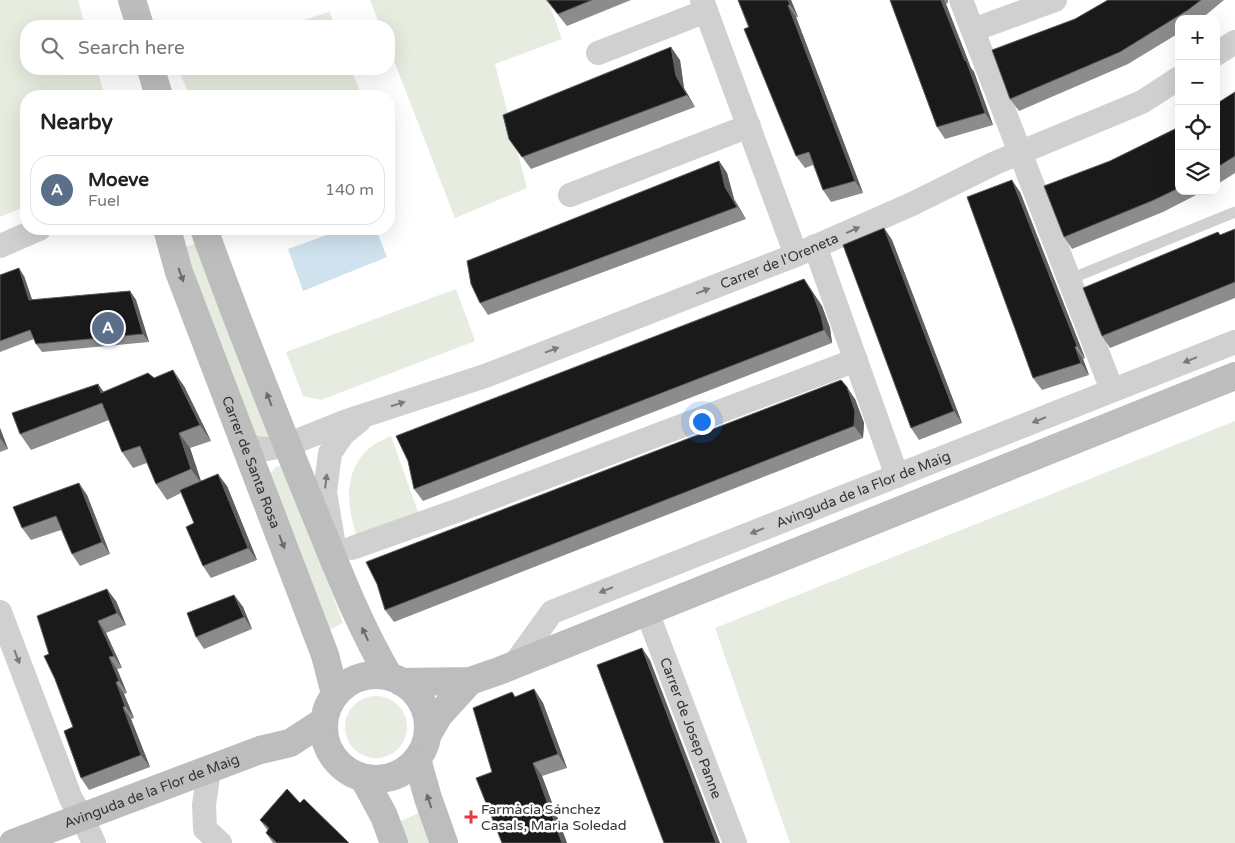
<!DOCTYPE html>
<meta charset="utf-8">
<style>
:root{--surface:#fff;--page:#f2f2f2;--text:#222;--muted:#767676;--line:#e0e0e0;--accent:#e63946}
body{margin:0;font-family:"Varela Round",sans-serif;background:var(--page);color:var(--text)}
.controls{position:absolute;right:15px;top:15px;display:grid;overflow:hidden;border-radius:10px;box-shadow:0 5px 20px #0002}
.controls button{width:45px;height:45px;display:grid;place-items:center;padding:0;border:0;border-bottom:1px solid var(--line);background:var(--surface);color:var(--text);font:25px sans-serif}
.you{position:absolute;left:701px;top:421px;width:18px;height:18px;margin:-12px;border:4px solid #fff;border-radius:50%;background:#1a73e8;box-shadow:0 0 0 8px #1a73e833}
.badge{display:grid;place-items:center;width:32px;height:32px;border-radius:50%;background:var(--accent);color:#fff;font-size:16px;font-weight:700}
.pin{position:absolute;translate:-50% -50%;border:2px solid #fff;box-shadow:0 1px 5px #0006}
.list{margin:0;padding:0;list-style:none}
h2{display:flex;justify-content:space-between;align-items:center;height:65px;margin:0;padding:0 20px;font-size:21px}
h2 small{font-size:16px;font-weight:400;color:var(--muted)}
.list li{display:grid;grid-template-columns:32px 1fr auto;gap:15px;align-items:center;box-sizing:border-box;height:70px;margin:0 10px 10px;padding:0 10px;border:1px solid var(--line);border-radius:20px}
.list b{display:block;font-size:19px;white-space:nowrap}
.list p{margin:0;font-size:16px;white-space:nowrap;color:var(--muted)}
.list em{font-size:16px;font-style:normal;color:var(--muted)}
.icon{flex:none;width:28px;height:28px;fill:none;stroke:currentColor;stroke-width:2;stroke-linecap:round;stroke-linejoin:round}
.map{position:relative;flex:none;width:1235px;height:843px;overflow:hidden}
.search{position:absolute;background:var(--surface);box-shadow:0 5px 20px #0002;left:20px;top:20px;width:375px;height:55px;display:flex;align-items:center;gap:12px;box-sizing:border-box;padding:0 18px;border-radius:20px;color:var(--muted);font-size:19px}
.panel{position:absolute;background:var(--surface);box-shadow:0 5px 20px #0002;left:20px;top:90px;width:375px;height:145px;border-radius:20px}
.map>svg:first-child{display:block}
.green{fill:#e6ecdf}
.water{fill:#cfe2ee}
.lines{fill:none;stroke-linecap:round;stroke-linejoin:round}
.lane{stroke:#d0d0d0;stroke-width:11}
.street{stroke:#d0d0d0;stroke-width:24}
.secondary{stroke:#bdbdbd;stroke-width:28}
.wall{fill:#8c8c8c}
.shaded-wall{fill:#5f5f5f}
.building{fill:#1a1a1a;stroke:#5f5f5f}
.oneway{fill:#7a7a7a}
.oneway2{fill:#6a6a6a}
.poi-dot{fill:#e63946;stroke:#fff;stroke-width:2}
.labels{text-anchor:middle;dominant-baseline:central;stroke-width:5;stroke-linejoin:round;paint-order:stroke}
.street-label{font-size:14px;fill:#333;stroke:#fff}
.poi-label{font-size:14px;fill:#333;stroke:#fff;text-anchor:start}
</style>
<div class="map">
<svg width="1235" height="843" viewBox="0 0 1235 843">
<rect width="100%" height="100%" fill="#fff"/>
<g class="green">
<path d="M0,0H78L85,26H26V69H97L105,96H26V206L0,217Z"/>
<path d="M370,0H548L562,39L495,64L527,188L455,218L389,48V26H380Z"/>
<path d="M329,11L335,26H285L329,12Z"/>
<path d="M178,69H351L362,96H190Z"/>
<path d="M198,243L270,433L265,442L255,437L176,250Z"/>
<path d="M456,289L475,341L321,400L303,396L286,352Z"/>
<path d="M1235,421V843H790L715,628Z"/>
<path d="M391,436L419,515L358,539C347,509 342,475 367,450C374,444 383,440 391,436Z"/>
<path d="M277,466L285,468L343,623L321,634L269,493L271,473Z"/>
<circle cx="376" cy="727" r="31"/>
<path d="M419,813L431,843H403L396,823Z"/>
</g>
<path class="water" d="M343,229H376L387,257L303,291L288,249Z"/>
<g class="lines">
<path class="lane" d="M1070,279L1235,212"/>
<g class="street">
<path d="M702,0L796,255"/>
<path d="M961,0L1112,390"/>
<path d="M973,30L1055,0"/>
<path d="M598,53L706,11"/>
<path d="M1216,54L1235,42"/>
<path d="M570,195L749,126"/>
<path d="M0,246L39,229"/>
<path d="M815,246L897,476"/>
<path id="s1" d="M245,442L254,448L267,449L287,445L347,421L485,376L796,255L912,204L995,163L1142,102L1179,78"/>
<path d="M333,540L325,492L330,453L343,434L359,421"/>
<path d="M352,548L459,510L856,360"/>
<path d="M0,612L71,799L82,817L94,843"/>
<path id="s2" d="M647,612L735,843"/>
<path id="s3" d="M513,666L552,612L1235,342"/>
<path d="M209,770L204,805L205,829L220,843"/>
</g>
<g class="secondary">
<path d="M132,0L140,26"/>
<path d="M151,69L159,96"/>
<path id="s4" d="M167,229L179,272L325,655L335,694"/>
<path d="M204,229C237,321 274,413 311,504C336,564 356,620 389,676"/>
<circle cx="376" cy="727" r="52"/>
<path d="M401,682L470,681L499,671L1235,376"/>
<path d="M428,734L439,715L470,681"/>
<path d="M417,759L428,798L444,843"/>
<path d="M364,779L384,816L394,843"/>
<path id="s5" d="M13,843L260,750L290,743L324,721"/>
</g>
</g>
<g class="wall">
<path d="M546,0H631L567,26Z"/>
<path d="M738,0H791L798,17H796L863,193L831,202L823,190L813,165L805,168L796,156Z"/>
<path d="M890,0H948V3L946,4L971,68L974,72L993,125L945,139L937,127Z"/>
<path d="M1108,0H1224L1201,19H1179V33L1128,64L1019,111L1010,99L1075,19Z"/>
<path d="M680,60L684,88L695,107L531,169L509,139Z"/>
<path d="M1235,92V173L1216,185V104Z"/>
<path d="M1179,127V191H1204L1163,212L1072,249L1064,237L1110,161Z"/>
<path d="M719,161L727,173L734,199L746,219L488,315L480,303Z"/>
<path d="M1020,192L1085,358L1083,359L1089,375L1042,390L1033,378Z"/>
<path d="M884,228L892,240L962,423L919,440L911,428Z"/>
<path d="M1235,229V298L1110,348L1102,336Z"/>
<path d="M0,275L24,276L32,300L130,291L136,300L149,342L42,352L36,344L34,339L0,352Z"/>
<path d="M804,279L822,306L830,328L832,343L423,501L414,489Z"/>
<path d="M154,378L184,386L211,441L190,448L201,482L227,486L257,560L211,578L203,566L194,523L181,493L167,500L156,484L147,463L133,468L122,452L109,420L31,450L20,434L98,384L103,392Z"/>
<path d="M855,399L864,423L863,438L394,622L385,610Z"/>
<path d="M0,428L8,449L0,452Z"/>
<path d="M87,495L110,554L80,566L72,554L61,530L31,540L22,528Z"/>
<path d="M234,595L243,607L252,629L204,649L196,637Z"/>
<path d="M116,601L126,625L106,633L122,668L117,669L127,693L124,694L134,718L131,719L150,767L89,790L81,778L73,727L49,654Z"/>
<path d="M534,689L543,703L567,768L542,776L567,843H502L492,772L515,697Z"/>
<path d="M300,803L349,843H273L266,833L268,831L260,820Z"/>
</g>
<g class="shaded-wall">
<path d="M788,0H791L798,17L790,5Z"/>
<path d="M941,0H944L946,4L971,68L974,72L993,125L985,113Z"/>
<path d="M788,5L796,17L863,193L855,181Z"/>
<path d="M671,47L680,60L684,88L695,107L687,95L676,76Z"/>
<path d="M719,161L727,173L734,199L746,219L725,187Z"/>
<path d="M1012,180L1020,192L1085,358L1077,346Z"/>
<path d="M884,228L892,240L962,423L954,411Z"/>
<path d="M19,268L24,276L35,308L29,300Z"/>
<path d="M804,279L822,306L830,328L832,343L824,330Z"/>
<path d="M130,291L136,300L149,342L143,334Z"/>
<path d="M1075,347L1083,359L1089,375L1081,363Z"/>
<path d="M173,370L184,386L211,441L200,425Z"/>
<path d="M98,384L109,399L101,393Z"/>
<path d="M847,387L855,399L864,423L863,438L854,426Z"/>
<path d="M0,428L8,449L0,438Z"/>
<path d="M179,433L190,448L202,484L191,469Z"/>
<path d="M218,474L227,486L257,560L248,548Z"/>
<path d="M79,483L87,495L110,554L102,542Z"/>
<path d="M107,589L116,601L126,625L117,613Z"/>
<path d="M234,595L243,607L252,629L244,617Z"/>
<path d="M98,621L106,633L122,668L114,656Z"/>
<path d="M642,648L650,660L720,843H716Z"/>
<path d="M109,657L117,669L127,693L119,681Z"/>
<path d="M116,682L124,694L134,718L125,706Z"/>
<path d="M534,689L543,703L567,768L558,754Z"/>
<path d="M123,707L131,719L150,767L141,755Z"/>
<path d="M533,763L542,776L567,843H562Z"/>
</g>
<g class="building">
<path d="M547,0H592L558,14Z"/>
<path d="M738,0H788L790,5H788L855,181L823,190L809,152L796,156L744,29L749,27Z"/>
<path d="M890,0H941L965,61L966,60L985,113L937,127Z"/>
<path d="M1108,0H1201L1188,10L1120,52L1010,99L992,50L1075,19Z"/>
<path d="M671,47L676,76L687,95L522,157L509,139L503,115Z"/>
<path d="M1235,92V156L1216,168V104Z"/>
<path d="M1179,127V188L1154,200L1064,237L1044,186L1110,161Z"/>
<path d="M719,161L725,187L737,207L480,303L471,284L467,261Z"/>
<path d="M1012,180L1077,346L1075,347L1081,363L1033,378L967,197Z"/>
<path d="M884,228L954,411L911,428L843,245Z"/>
<path d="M1235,229V282L1102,336L1083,288L1218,232L1220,235Z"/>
<path d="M19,268L29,300L130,291L143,334L36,344L30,330L0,341V275Z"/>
<path d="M804,279L813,294L821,316L824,330L414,489L408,461L396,436Z"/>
<path d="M173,370L200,425L179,433L191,469L156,484L140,446L122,452L102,403L20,434L12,413L98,384L101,393L148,373L154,378Z"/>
<path d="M841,380L847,387L855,411L854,426L385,610L377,584L366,562Z"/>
<path d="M218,474L248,548L203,566L186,527L194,523L180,490Z"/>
<path d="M79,483L102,542L72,554L56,516L22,528L13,507Z"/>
<path d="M107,589L117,613L98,621L114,656L109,657L119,681L116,682L125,706L123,707L141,755L81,778L64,731L73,727L55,679L44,656L49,654L37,616Z"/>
<path d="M234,595L244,617L196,637L187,613Z"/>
<path d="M642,648L716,843H664L597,665Z"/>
<path d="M534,689L558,754L533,763L562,843H502L476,778L492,772L473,708L512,692L515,697Z"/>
<path d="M287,789L300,803L304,799L349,843H277L266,833L269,828L260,820Z"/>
</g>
<defs><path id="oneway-solid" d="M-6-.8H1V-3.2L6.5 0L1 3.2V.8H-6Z" transform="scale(1.25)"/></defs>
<g class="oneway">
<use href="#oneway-solid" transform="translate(853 230) rotate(-24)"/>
<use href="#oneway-solid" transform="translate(703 291) rotate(-21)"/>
<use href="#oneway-solid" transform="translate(552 350) rotate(-21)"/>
<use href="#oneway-solid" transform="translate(1190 360) rotate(158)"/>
<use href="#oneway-solid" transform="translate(398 404) rotate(-18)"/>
<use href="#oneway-solid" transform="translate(1039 420) rotate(158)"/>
<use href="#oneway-solid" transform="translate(326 481) rotate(-83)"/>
<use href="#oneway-solid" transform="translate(757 531) rotate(158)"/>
<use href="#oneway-solid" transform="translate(606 590) rotate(158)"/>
<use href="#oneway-solid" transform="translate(17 657) rotate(69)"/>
</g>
<g class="oneway2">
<use href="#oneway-solid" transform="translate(181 275) rotate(70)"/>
<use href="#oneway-solid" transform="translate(269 399) rotate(-111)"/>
<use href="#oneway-solid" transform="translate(282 542) rotate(69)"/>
<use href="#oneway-solid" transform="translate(365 634) rotate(-115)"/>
<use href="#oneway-solid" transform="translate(429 801) rotate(-108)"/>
</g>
<path class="poi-dot" d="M468.5 809.5h5v5h5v5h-5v5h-5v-5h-5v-5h5z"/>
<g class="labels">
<g class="street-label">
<text stroke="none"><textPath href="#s1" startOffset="570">Carrer de l'Oreneta</textPath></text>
<text stroke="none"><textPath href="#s4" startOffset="248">Carrer de Santa Rosa</textPath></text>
<text stroke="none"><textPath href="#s3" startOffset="401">Avinguda de la Flor de Maig</textPath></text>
<text stroke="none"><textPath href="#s2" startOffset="124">Carrer de Josep Panne</textPath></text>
<text stroke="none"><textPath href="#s5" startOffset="148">Avinguda de la Flor de Maig</textPath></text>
</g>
<g class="poi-label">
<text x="481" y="809">Farmàcia Sánchez<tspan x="481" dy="16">Casals, Maria Soledad</tspan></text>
</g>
</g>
</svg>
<div class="controls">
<button>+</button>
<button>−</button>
<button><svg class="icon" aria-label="locate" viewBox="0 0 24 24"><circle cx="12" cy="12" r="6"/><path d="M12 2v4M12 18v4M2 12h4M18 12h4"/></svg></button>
<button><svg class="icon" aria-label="layers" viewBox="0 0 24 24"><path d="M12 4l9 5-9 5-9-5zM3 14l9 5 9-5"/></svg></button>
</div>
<div class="you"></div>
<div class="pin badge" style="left:108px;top:328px;background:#5c6f8a">A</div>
<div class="search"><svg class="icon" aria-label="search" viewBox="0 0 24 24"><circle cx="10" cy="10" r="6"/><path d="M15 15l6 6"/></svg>Search here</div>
<section class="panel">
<h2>Nearby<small></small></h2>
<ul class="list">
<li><span class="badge" style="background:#5c6f8a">A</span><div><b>Moeve</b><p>Fuel</p></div><em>140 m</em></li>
</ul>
</section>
</div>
